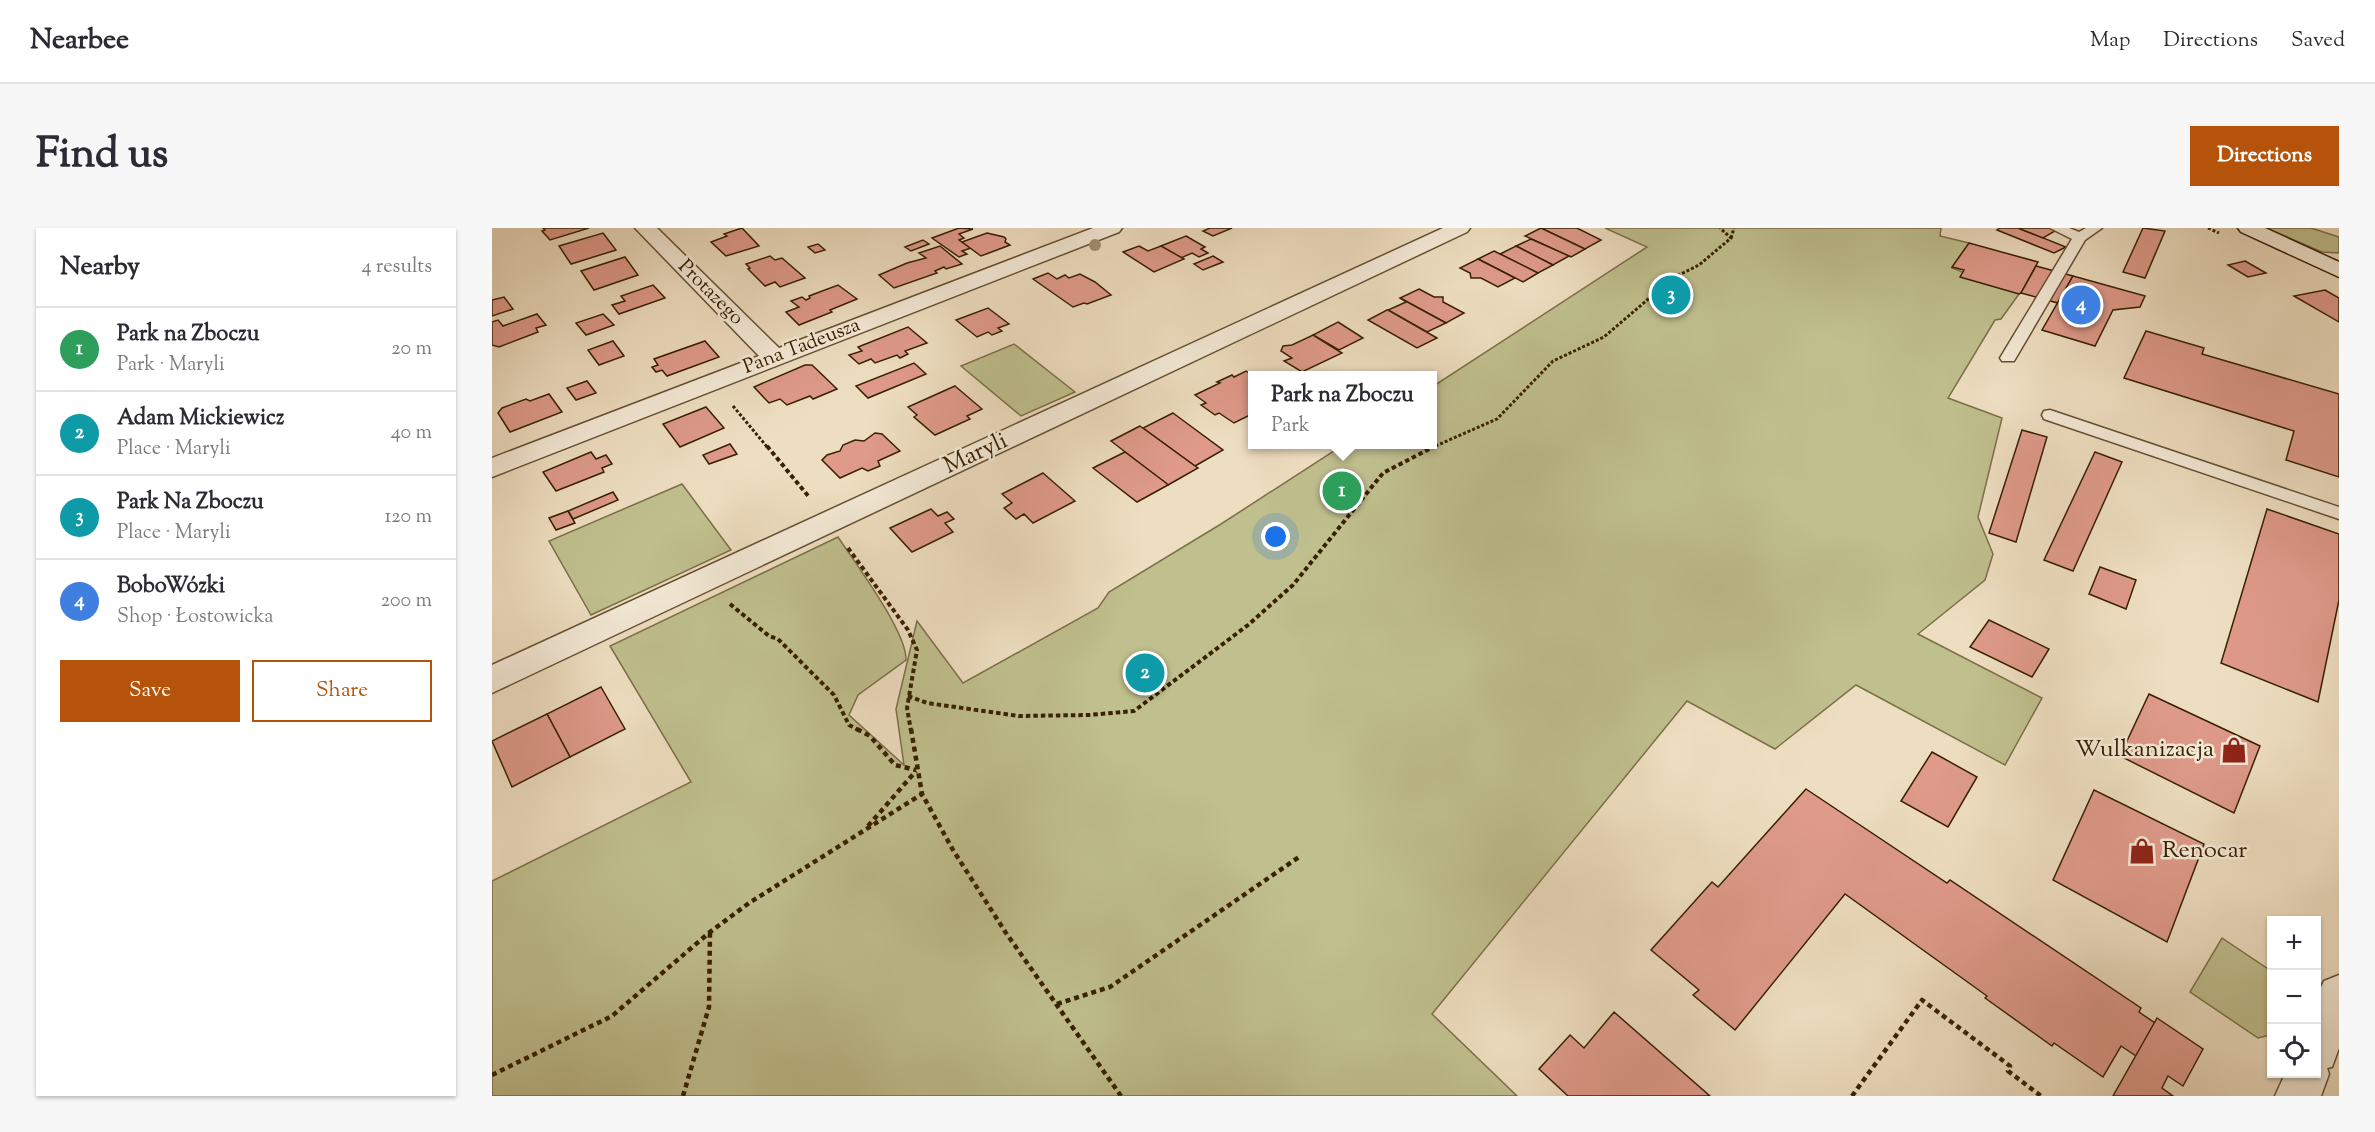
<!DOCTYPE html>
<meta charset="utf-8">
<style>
:root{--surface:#fff;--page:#f7f7f7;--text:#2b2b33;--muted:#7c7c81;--line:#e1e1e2;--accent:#b45309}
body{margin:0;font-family:"Sorts Mill Goudy",serif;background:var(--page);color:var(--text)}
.controls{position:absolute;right:18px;bottom:18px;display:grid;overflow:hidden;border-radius:0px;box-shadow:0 2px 4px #0004}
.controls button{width:54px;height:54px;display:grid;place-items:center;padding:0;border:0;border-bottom:2px solid var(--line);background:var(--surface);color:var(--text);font:30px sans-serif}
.you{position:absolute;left:784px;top:309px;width:21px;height:21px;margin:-15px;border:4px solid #fff;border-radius:50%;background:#1a73e8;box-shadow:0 0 0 9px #1a73e833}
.badge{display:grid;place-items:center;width:39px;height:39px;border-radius:50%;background:var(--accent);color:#fff;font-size:20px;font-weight:700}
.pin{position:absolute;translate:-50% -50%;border:3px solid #fff;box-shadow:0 2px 6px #0006}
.popup{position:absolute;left:756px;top:143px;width:189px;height:78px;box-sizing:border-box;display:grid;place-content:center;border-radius:0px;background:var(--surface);filter:drop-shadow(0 2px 4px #0005);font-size:20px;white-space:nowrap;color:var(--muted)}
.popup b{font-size:22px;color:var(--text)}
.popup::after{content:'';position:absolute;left:50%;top:100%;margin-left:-12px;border:12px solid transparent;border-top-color:var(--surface)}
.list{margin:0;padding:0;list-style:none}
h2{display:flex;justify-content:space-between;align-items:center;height:78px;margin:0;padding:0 24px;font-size:26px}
h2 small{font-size:20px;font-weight:400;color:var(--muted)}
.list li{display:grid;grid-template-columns:39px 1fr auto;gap:18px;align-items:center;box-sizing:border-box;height:84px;padding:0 24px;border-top:2px solid var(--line)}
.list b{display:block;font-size:22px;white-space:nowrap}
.list p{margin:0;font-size:20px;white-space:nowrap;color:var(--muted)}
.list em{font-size:20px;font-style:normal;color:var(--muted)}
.actions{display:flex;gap:12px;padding:18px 24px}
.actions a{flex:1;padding:14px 0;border:2px solid var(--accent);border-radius:0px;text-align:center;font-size:21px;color:var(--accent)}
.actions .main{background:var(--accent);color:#fff}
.icon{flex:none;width:33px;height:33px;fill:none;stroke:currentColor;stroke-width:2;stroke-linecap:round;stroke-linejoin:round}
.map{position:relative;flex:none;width:1847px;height:868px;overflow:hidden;border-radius:0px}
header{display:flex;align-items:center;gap:36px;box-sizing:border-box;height:84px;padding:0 30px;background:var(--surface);border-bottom:2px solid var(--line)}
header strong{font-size:28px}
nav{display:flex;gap:33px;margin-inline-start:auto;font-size:21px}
.intro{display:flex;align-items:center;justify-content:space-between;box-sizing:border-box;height:144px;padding:0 36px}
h1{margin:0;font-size:42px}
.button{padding:15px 27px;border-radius:0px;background:var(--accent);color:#fff;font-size:21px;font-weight:700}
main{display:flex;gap:36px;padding:0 36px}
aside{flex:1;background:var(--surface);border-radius:0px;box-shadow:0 2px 4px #0004}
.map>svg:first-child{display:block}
.green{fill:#c0bf8e;stroke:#7c7048;stroke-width:1.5}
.building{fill:#df9a8a;stroke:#382002;stroke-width:1.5}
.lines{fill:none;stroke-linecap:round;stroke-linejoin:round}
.lane-casing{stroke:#665032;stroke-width:3}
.street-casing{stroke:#665032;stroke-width:3}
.secondary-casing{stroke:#382002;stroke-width:3}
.path-far2{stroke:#382002;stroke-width:3;stroke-dasharray:3 2;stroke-linecap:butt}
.path-far1{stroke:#382002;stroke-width:4;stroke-dasharray:4.5 3;stroke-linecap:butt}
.path{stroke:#382002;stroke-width:4.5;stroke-dasharray:5 4;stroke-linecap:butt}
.lane{fill:#f4ead7;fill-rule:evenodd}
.street{fill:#f4ead7;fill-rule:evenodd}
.secondary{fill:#f4ead7;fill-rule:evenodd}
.tree{fill:#a0906f}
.labels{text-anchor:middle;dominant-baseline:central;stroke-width:5;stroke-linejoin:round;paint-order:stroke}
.far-street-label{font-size:20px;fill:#382002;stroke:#f4ead7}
.street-label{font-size:24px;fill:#382002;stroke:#f4ead7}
.poi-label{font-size:24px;fill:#382002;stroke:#f4ead7;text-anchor:end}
</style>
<header>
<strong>Nearbee</strong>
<nav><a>Map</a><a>Directions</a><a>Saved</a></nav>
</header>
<div class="intro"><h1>Find us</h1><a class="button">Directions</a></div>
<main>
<aside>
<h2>Nearby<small>4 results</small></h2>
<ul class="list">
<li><span class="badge" style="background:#2e9e5b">1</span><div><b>Park na Zboczu</b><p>Park · Maryli</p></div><em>20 m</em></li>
<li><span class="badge" style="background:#0f9aa8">2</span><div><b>Adam Mickiewicz</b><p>Place · Maryli</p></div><em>40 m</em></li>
<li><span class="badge" style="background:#0f9aa8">3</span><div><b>Park Na Zboczu</b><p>Place · Maryli</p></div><em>120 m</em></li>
<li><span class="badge" style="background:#3f7fe0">4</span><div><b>BoboWózki</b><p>Shop · Łostowicka</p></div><em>200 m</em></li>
</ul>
<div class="actions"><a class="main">Save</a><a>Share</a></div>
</aside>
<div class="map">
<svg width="1847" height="868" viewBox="0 0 1847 868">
<rect width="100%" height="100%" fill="#eedec1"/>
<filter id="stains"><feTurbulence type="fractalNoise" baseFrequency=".00333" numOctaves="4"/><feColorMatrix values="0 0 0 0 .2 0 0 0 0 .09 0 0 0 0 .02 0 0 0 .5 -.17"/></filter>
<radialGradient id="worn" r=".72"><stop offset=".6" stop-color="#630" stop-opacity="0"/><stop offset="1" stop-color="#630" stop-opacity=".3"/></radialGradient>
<g class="green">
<path d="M1113,0H1449L1448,8L1477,15L1460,40L1527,66L1509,91L1503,92L1456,170L1510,190L1486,289L1501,326L1493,352L1426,406L1550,470L1513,537L1364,457L1283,521L1195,473L940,786L1025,868H0V653L199,554L118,418L346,309C363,335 415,404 414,432L366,467L357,487L412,537L404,481L425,393L471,455L606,380L617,364L729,296L851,217L940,216V159L1155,19Z"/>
<path d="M1774,0H1819L1847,9V25L1830,24Z"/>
<path d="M522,116L583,164L529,188L469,138Z"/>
<path d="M190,256L239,322L99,387L57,313Z"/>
<path d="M1730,710L1779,743L1778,807L1766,810L1698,764Z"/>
</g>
<g class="building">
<path d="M51,0H97L58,12L50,3L53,2Z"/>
<path d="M250,0L267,18L234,28L219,14L235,8L232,6Z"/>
<path d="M467,0L481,1L467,6L472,10L467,12L479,20L470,23L475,26L467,29L440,10Z"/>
<path d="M718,0H740L721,8L711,3Z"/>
<path d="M1049,0H1085L1109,12L1093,21Z"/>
<path d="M1049,0L1093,21L1079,29L1033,8Z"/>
<path d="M1508,0H1526L1574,19L1562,25L1505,2Z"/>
<path d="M1526,0H1568L1551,10Z"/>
<path d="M1651,0L1673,3L1653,50L1631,44Z"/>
<path d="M111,5L124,22L79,36L67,18Z"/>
<path d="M495,5L512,9L514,11L513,14L518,17L489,28L470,14Z"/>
<path d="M694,8L713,19L709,21L716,25L707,29L700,25L689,30L669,18Z"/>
<path d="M1039,11L1077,28L1061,37L1024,18Z"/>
<path d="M431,12L437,16L419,23L413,19Z"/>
<path d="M1477,15L1546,34L1529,65L1527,66L1468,49L1472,42L1460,39Z"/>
<path d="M326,16L333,22L323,25L316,19Z"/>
<path d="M448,18L470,36L454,41L452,39L443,43L445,45L402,60L387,47L415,35L434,30L427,25Z"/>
<path d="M647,18L656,23L669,18L692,31L662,44L631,24Z"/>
<path d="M1024,18L1061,37L1046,45L1008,26Z"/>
<path d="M1002,23L1046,45L1031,54L986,31Z"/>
<path d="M278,28L283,32L290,30L313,50L288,59L283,54L273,58L256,41L258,40L254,36Z"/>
<path d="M721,28L731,34L711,42L702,36Z"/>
<path d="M133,29L146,47L102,62L89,43Z"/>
<path d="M986,31L1023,50L1006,59L989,50H979L978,45L968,40Z"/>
<path d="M1753,33L1774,45L1756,49L1736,37Z"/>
<path d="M1544,38L1581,48L1566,75L1529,65Z"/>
<path d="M556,45L565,51L573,47L577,50L588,46L603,54L619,67L595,76L592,75L581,79L541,51Z"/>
<path d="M1581,48L1653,68L1648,79L1621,82L1603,118L1550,102Z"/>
<path d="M161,57L173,70L127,86L120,77L133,73L129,68Z"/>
<path d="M346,57L365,71L338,82L340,84L307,97L294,84L307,79L299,73L310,69L314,72L318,70L317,68Z"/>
<path d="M927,61L942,69H951V74L972,85L954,95L908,70Z"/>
<path d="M1833,62L1847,70V94L1802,68Z"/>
<path d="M12,69L21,81L0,88V72Z"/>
<path d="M908,70L954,95L935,104L896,82L914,74Z"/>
<path d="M496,80L517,96L506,100L510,103L500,107L496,104L485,109L464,92Z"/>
<path d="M895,82H896L945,110L925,120L876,92Z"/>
<path d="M45,86L54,97L44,100L46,104L7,119L0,117V94L6,92L11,98Z"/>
<path d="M111,86L122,97L94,107L84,95Z"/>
<path d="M846,94L871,110L847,122L821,107Z"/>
<path d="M416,99L435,115L413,123L416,126L408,130L405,127L383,135L379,131L367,136L357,127L370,123L366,119Z"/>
<path d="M1654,103L1712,120L1710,126L1847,166V249L1794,232L1802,203L1632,150Z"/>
<path d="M821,107L850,125L810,144L792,133L800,130L789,123L791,118L800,117Z"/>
<path d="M121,113L132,128L107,137L96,122Z"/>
<path d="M213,113L227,129L175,148L170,142L164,144L160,139L166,137L162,131Z"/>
<path d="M422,135L434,146L376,170L364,158Z"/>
<path d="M313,137H320L345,161L321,171L318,168L295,177L288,171L277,175L262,159Z"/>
<path d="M754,143L761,148L760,186L742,195L727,185L723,187L709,177L714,175L703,167L728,155L725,154L740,147L742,149Z"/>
<path d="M95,153L104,165L84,172L75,160Z"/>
<path d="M463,158L490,181L475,188L478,191L443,207L422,189L425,187L416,179Z"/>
<path d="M57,166L70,184L18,204L6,185L10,180L34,171L38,173Z"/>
<path d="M214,179L232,200L188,219L171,196Z"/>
<path d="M681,185L731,222L703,238L651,200Z"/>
<path d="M648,198L703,238L706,240L676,257L619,213Z"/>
<path d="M1530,202L1555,209L1524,314L1497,305Z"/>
<path d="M383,205L390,206L408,223L386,233L388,238L376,243L370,240L348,250L330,232L335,227L348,223L351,217L363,212L372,213Z"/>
<path d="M238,216L245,226L217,236L211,227Z"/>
<path d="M99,224L104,231L114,227L120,236L110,240L112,244L64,263L51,244Z"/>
<path d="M633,224L674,255L676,257L645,274L601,240Z"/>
<path d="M1603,224L1630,234L1581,343L1552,332Z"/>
<path d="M551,245L583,273L541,295L532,286L524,291L512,280L520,275L510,266Z"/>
<path d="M121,264L126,272L81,291L76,283Z"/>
<path d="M439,281L446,288L455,284L462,291L453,295L461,304L420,324L398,300Z"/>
<path d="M1775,281L1847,306V372L1826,474L1729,435Z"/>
<path d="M76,283L83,295L64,302L57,290Z"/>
<path d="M1608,339L1644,352L1634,381L1597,366Z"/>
<path d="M1497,392L1557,421L1540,449L1478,419Z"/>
<path d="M109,459L133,501L78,529L55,486Z"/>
<path d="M1657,466L1768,518L1742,585L1628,528Z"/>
<path d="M55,486L78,529L20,559L0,513Z"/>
<path d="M1440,524L1485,549L1456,599L1409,573Z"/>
<path d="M1314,561L1455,655L1458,652L1649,780L1647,784L1663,795L1644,828L1629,818L1611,849L1562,815L1560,818L1493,770L1495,768L1353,666L1243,802L1201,767L1207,762L1159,722L1220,654L1226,659Z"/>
<path d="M1602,562L1712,616L1675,714L1561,652Z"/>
<path d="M1122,784L1218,868H1076L1047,841L1078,807L1092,820Z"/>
<path d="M1665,790L1711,821L1691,858L1676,848L1670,860L1681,868H1621Z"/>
</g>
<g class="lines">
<g class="lane-casing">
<g id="lane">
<path d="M1558,0H1577L1587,4L1594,0H1610L1593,12L1522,133H1510L1508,130L1580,11Z"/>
<path d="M1558,182L1847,279V291L1552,191L1550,187L1552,183Z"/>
</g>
</g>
<g class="street-casing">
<g id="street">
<path d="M143,0H165L287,120L601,0H630L627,4L0,249V230L267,128Z"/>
<path d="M951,0H978L975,4L0,465V437Z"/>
<path d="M1847,747V820L1840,839L1835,840L1837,846L1829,868H1783L1793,846H1824V770L1832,753Z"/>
</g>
</g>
<g class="secondary-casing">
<path id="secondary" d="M1746,0H1773L1847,34V49L1749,4Z"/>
</g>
<g class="path-far2">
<path d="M1716,0L1727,5"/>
<path d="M1239,10L1242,0"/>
<path d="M241,178L276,220"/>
<path d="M939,220L1005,191L1061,133L1112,109L1181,50L1207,37L1239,10L1228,0"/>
</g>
<g class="path-far1">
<path d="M275,218L317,269"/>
<path d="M356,320L416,402L425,422L415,480L419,503"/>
<path d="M238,376L277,408L286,411L342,467L357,497L368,503"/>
<path d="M416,468L435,475L527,488L597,487L642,483L756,397L801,357L891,245L943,218"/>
</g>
<g class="path">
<path d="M365,501L378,508L403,537L424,542"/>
<path d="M419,501L430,566L461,622L514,705L629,868"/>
<path d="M376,598L424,543"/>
<path d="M565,776L618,759L807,629"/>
<path d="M0,847L120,788L218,704L257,675L430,566"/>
<path d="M191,868L217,779L218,704"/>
<path d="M1360,868L1430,772L1518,838L1516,843L1549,868"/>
</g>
<use href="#lane" class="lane"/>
<use href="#street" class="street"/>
<use href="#secondary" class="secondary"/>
</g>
<circle class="tree" cx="603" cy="17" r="6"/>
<defs>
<g id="shop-bare" transform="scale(2.07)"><path d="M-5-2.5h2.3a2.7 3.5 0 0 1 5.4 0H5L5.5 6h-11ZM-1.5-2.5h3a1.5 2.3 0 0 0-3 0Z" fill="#8f2418" stroke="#f4ead7" stroke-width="2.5" paint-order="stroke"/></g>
</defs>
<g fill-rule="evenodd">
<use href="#shop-bare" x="1742" y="522"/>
<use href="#shop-bare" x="1650" y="623"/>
</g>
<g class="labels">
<g class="far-street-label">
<text transform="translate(218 65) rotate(45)">Protazego</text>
<text transform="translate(310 119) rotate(-21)">Pana Tadeusza</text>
</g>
<g class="street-label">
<text transform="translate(484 226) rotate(-25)">Maryli</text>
</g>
<g class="poi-label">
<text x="1722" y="522">Wulkanizacja</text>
<text x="1670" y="623" text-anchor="start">Renocar</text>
</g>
</g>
<rect width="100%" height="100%" filter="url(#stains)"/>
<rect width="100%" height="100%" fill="url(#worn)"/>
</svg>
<div class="controls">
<button>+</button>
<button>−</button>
<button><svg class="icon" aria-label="locate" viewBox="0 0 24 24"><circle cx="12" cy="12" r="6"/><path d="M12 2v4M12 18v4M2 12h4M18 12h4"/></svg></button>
</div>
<div class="you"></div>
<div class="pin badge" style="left:850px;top:263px;background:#2e9e5b">1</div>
<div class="popup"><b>Park na Zboczu</b>Park</div>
<div class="pin badge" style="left:653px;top:445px;background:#0f9aa8">2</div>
<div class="pin badge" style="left:1179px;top:67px;background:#0f9aa8">3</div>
<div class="pin badge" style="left:1589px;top:77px;background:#3f7fe0">4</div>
</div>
</main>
